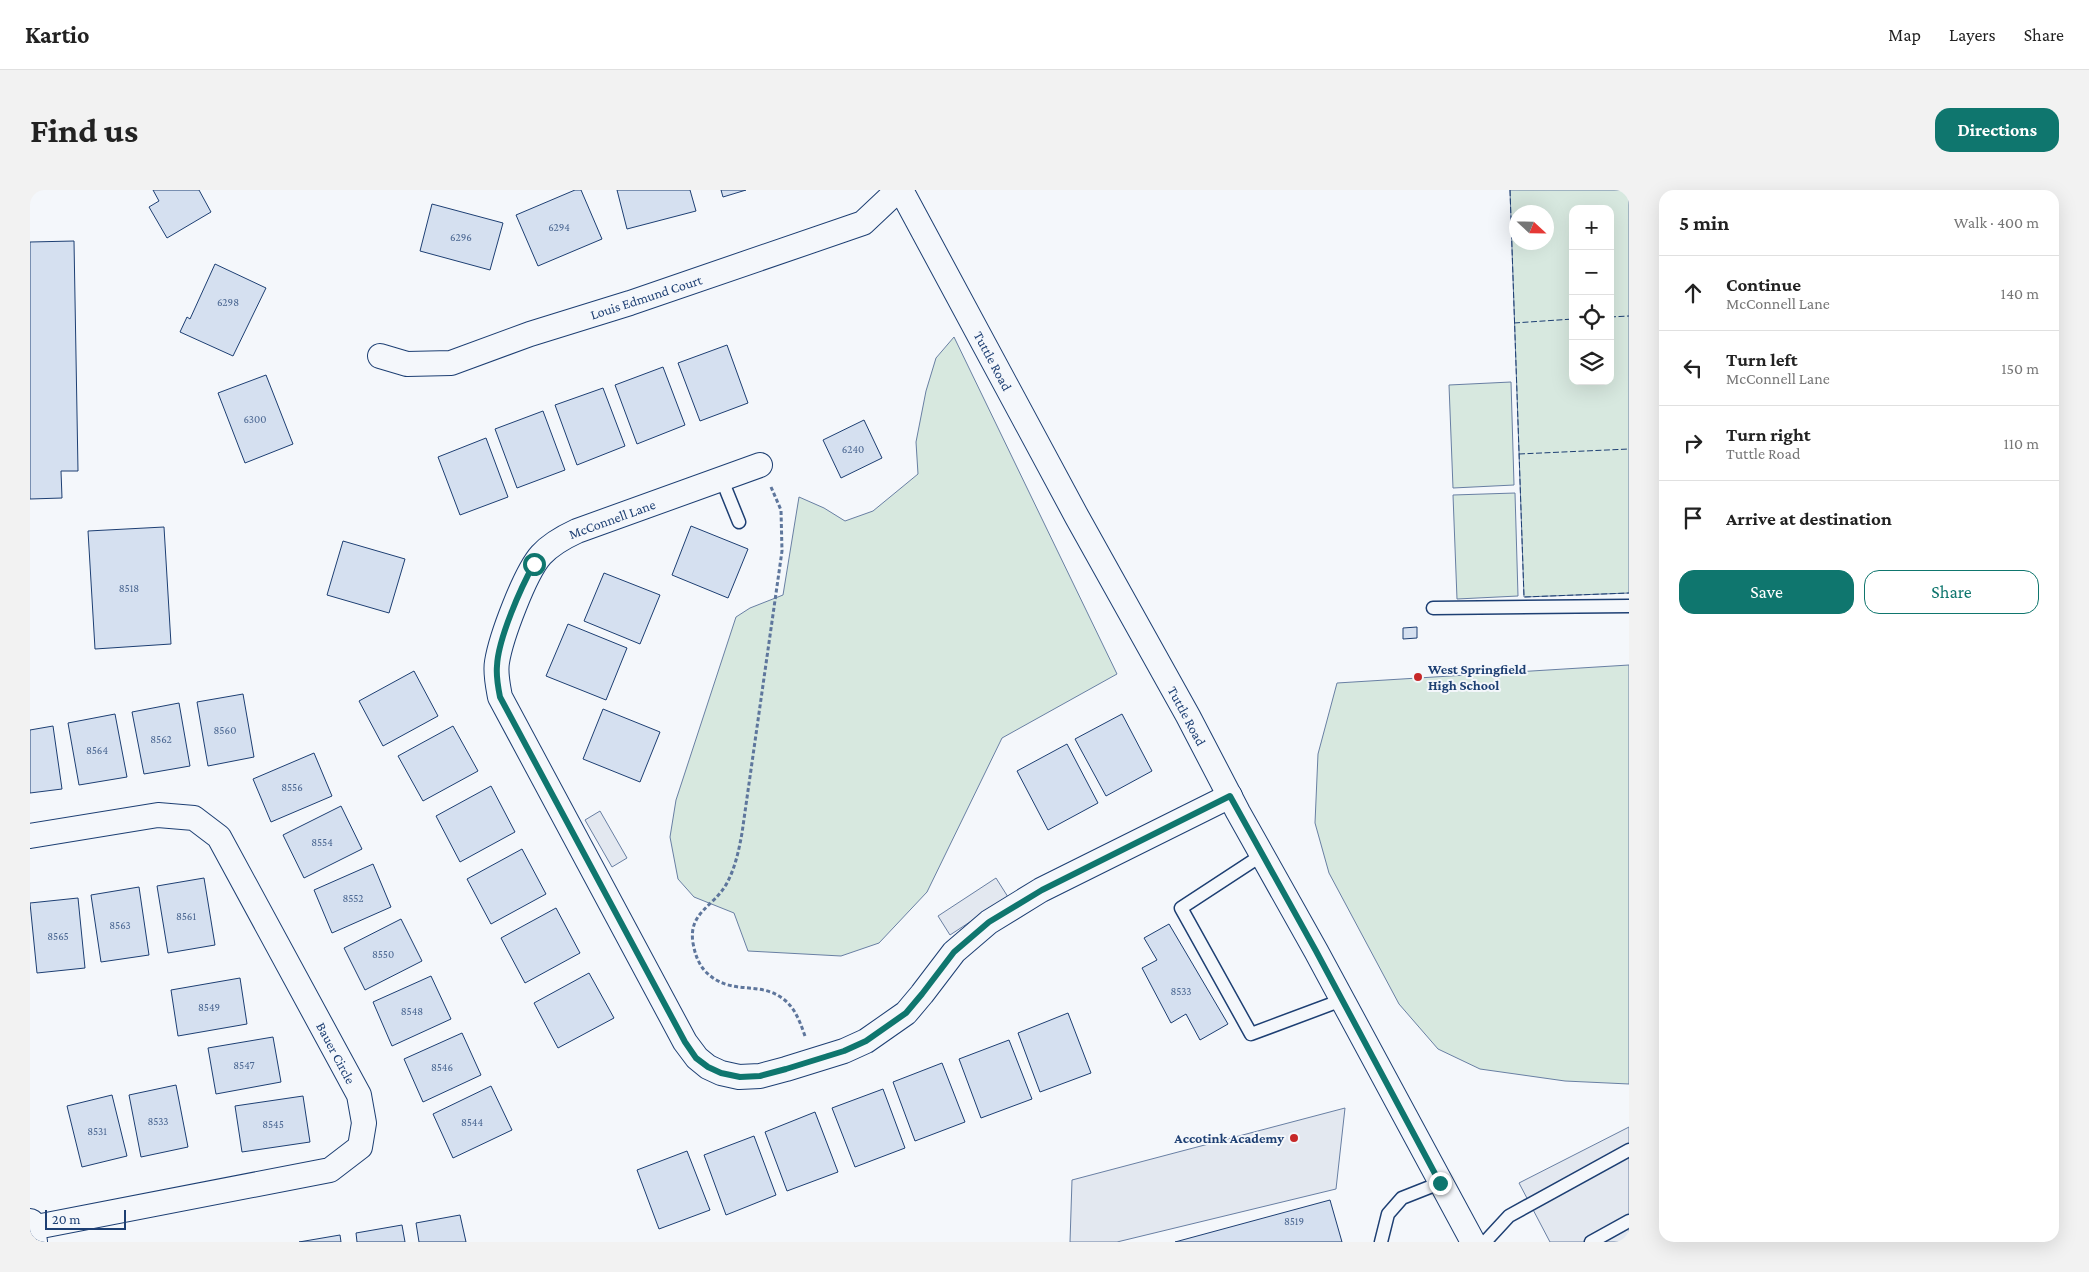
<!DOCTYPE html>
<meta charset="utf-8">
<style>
:root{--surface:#fff;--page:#f2f2f2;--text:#222;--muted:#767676;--line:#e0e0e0;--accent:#0f766e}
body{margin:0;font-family:"Crimson Pro",serif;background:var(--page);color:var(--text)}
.controls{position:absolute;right:15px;top:15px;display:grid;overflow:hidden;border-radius:10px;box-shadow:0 5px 20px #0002}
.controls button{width:45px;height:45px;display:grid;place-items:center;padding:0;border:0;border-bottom:1px solid var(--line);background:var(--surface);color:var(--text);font:25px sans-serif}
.compass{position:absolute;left:1479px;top:15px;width:45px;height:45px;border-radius:50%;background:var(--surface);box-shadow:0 5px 20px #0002;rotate:112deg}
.scale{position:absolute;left:15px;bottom:12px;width:81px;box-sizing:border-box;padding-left:5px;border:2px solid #1d3f73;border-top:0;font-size:14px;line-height:18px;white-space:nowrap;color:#1d3f73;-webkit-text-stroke:4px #f4f7fb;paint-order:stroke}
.stop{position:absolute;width:15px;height:15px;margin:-11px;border:4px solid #0f766e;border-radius:50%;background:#fff}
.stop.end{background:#0f766e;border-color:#fff;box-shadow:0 1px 5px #0008}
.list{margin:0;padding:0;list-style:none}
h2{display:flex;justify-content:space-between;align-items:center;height:65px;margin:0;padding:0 20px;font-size:21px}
h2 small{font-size:16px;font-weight:400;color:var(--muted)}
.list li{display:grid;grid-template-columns:32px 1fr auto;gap:15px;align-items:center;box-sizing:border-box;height:75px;padding:0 20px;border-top:1px solid var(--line)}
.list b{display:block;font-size:19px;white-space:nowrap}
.list p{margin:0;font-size:16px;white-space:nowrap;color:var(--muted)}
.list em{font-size:16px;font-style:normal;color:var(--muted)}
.actions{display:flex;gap:10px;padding:15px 20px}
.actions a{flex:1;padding:11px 0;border:1px solid var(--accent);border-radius:15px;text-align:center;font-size:18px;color:var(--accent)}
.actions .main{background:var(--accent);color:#fff}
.icon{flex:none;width:28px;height:28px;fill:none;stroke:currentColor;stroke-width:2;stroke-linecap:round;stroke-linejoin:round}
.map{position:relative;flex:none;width:1599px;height:1052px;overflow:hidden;border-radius:15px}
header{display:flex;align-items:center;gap:30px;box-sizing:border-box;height:70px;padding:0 25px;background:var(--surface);border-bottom:1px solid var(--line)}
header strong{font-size:24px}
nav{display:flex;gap:28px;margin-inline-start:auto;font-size:18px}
.intro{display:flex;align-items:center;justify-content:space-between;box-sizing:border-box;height:120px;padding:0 30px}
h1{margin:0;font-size:35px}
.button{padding:12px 22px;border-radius:15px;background:var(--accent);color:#fff;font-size:18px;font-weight:700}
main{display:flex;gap:30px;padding:0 30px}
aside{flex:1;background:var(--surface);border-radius:15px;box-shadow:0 5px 20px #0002}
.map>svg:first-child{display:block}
.green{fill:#d7e8df;stroke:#687fa3;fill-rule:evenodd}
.parking{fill:#e3e8f0;stroke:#687fa3}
.building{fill:#d5e0f0;stroke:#1d3f73}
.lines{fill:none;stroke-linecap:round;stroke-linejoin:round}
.lane-casing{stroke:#1d3f73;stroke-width:15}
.street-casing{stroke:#1d3f73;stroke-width:26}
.secondary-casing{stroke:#1d3f73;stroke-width:30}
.path{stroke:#5e769c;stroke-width:3;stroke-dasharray:4 2.5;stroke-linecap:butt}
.lane{stroke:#f4f7fb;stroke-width:12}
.street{stroke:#f4f7fb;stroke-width:24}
.secondary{stroke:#f4f7fb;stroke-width:28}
.fence{stroke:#1d3f73;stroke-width:1;stroke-dasharray:6 2.5;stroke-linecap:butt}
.route{stroke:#0f766e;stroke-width:6}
.poi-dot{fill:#c62828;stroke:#f4f7fb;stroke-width:2}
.labels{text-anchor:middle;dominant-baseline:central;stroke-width:4;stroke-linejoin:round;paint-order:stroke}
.number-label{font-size:11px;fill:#4b6792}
.street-label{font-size:14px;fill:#1d3f73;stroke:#f4f7fb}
.poi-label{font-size:14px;font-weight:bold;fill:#1d3f73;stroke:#f4f7fb;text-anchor:start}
</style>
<header>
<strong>Kartio</strong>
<nav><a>Map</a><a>Layers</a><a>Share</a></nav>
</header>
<div class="intro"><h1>Find us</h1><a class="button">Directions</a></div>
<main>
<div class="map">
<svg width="1599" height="1052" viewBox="0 0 1599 1052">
<rect width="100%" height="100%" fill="#f4f7fb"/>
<g class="green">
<path d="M1480,0H1599V403L1494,407ZM1543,19H1580V191H1543ZM1486,22H1516V52H1486Z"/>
<path d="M924,147L1087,484L972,548L897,702L849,753L811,766L718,761L704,723L664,707L648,689L640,647L646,610L706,427L720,418L753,405L769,307L794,318L815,331L843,321L888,284L886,252L896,201L906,168Z"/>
<path d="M1481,192L1484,295L1423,298L1419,195Z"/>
<path d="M1485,303L1488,406L1427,409L1423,305Z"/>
<path d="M1599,475V894L1535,891L1450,879L1408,859L1369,814L1299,683L1285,633L1288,564L1307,493Z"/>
</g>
<g class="parking">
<path d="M570,621L597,668L582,677L555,630Z"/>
<path d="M966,688L978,707L920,745L908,726Z"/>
<path d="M1315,918L1306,999L1087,1052H1040L1042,990Z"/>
<path d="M1599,937V1052H1520L1489,993Z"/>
</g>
<g class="building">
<path d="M123,0H169L181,22L137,48L119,17L129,11Z"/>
<path d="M545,0H551L572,49L508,76L486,25Z"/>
<path d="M587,0H660L666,21L597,39Z"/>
<path d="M691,0H716L693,7Z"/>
<path d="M402,14L473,33L460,80L390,61Z"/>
<path d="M44,51L48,281H31L32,308L0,309V52Z"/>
<path d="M185,74L236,98L203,166L150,142L157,127L160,129Z"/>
<path d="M697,155L718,213L670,231L648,173Z"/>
<path d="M633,177L655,235L607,254L585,195Z"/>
<path d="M236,185L263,254L215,273L188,203Z"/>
<path d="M573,198L595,256L547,275L525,215Z"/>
<path d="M513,221L535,280L487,298L465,239Z"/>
<path d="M834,230L852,268L811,288L793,250Z"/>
<path d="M456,248L478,307L430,325L408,267Z"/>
<path d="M661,336L718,359L698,408L642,385Z"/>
<path d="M134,337L141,454L65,459L58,341Z"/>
<path d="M313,351L375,369L359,423L297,405Z"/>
<path d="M574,383L630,405L610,454L554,431Z"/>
<path d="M538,434L597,458L576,510L516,486Z"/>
<path d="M1387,437V448L1373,449V438Z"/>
<path d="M384,481L408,526L353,556L329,511Z"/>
<path d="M213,504L224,567L178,576L167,512Z"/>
<path d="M149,513L160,576L114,584L102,522Z"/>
<path d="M573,519L630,542L610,592L553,569Z"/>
<path d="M85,524L97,587L49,595L38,533Z"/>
<path d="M1092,524L1122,581L1076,606L1045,549Z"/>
<path d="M23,536L32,599L0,603V540Z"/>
<path d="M423,536L448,581L393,611L368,566Z"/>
<path d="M1037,554L1068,613L1018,640L987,581Z"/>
<path d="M284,563L302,606L241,632L223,589Z"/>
<path d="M461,596L485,642L430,672L406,626Z"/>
<path d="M311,616L332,659L274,688L253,645Z"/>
<path d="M492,659L516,704L461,734L437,689Z"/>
<path d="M343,674L361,717L302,743L284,700Z"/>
<path d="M174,688L185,755L138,763L127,696Z"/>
<path d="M109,697L119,765L71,772L61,705Z"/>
<path d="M48,708L55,778L7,783L0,713Z"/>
<path d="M526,718L550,763L495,793L471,748Z"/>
<path d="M371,729L392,771L335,800L314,758Z"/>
<path d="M1139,734L1198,834L1170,850L1156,824L1141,833L1112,778L1127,770L1114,748Z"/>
<path d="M559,783L584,828L528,858L504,813Z"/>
<path d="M401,786L421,829L362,856L343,812Z"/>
<path d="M210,788L217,834L148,846L141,800Z"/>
<path d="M1038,823L1061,883L1010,902L988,843Z"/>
<path d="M432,843L451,885L393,912L374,869Z"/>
<path d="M243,847L251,892L186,904L178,858Z"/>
<path d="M979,850L1002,909L951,928L929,869Z"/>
<path d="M912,873L935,932L885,951L863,892Z"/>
<path d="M146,895L158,957L111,967L99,905Z"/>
<path d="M461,896L482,940L423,968L403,924Z"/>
<path d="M853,899L875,958L825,977L802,918Z"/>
<path d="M82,905L97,966L52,977L37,916Z"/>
<path d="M273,906L280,952L212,962L205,916Z"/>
<path d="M785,922L808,982L757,1001L735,942Z"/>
<path d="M724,946L746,1005L696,1025L674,965Z"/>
<path d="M657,961L680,1020L629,1039L607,980Z"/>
<path d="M1300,1010L1312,1052H1145Z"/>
<path d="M430,1025L436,1052H389L386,1033Z"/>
<path d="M372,1035L375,1052H327L326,1043Z"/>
<path d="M310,1045L311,1052H269Z"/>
</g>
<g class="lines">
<g class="lane-casing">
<g id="lane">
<path d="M692,290L709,332"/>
<path d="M1403,418L1599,416"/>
<path d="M1232,665L1151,718L1221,844L1312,810"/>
<path d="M1351,1052L1358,1024L1372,1008L1410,993"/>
<path d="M1455,1052L1479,1026L1599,960"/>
<path d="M1561,1052L1599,1031"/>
</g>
</g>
<g class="street-casing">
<g id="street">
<path d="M871,0L1047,327L1158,526L1208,622L1286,761L1443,1052"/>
<path d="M350,166L377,174L421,173L500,144L600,113L833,33L868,0"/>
<path d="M730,275L547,341C534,347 521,354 511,365C495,383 471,447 467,472C465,483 468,496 470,507L655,852L667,868L678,877L691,883L709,887L730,886L756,879L814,861L836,851L876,823L892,804L924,762L959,732L1011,700L1200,606"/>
<path d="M0,646L128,625L164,628L189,647L329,905L334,933L330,957L300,980L1,1038"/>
</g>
</g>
<g class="secondary-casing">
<path id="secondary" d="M0,1033L3,1052"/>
</g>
<path class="path" d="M741,297L751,320L752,361L712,643C709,660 705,678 697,693C684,717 658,722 663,753C665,764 668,773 675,781C700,807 727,790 752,808C765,817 770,832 775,846"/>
<use href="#lane" class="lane"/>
<use href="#street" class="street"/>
<use href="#secondary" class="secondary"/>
<g class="fence">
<path d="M1480,0L1494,407L1599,403"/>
<path d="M1580,127L1599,126"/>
<path d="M1484,133L1543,129"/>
<path d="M1489,264L1599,259"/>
</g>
</g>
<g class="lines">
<path class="route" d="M504,374C491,397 468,449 467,476C466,486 468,497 470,507L655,852L666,868L678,877L691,883L710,887L730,886L756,879L814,861L836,851L876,823L892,804L924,762L959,732L1012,700L1200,606L1286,761L1410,993"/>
</g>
<g class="poi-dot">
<circle cx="1388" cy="487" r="5"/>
<circle cx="1264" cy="948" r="5"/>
</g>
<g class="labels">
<g class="number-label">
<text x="529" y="37">6294</text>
<text x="431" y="47">6296</text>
<text x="198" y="112">6298</text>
<text x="225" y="229">6300</text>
<text x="823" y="259">6240</text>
<text x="99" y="398">8518</text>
<text x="195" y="540">8560</text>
<text x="131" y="549">8562</text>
<text x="67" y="560">8564</text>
<text x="262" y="597">8556</text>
<text x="292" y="652">8554</text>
<text x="323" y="708">8552</text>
<text x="156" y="726">8561</text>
<text x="90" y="735">8563</text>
<text x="28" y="746">8565</text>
<text x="353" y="764">8550</text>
<text x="1151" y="801">8533</text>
<text x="179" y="817">8549</text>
<text x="382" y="821">8548</text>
<text x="214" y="875">8547</text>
<text x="412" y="877">8546</text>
<text x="128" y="931">8533</text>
<text x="442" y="932">8544</text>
<text x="243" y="934">8545</text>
<text x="67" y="941">8531</text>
<text x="1264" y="1031">8519</text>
</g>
<g class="street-label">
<text transform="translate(616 107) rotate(-18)">Louis Edmund Court</text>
<text transform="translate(963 171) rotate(62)">Tuttle Road</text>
<text transform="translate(582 329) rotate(-20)">McConnell Lane</text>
<text transform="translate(1157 526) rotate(62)">Tuttle Road</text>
<text transform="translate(306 863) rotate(62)">Bauer Circle</text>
</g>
<g class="poi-label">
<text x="1398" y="479">West Springfield<tspan x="1398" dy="16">High School</tspan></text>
<text x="1254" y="948" text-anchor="end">Accotink Academy</text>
</g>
</g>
</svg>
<div class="controls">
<button>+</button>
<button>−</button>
<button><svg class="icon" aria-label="locate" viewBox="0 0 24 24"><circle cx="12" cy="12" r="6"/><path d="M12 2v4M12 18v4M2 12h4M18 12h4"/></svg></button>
<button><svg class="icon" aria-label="layers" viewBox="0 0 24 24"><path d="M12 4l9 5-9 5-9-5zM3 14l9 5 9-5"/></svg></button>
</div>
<svg class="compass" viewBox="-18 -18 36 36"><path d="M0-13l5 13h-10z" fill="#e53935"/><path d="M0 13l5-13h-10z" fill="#767676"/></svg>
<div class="scale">20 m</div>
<div class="stop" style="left:504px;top:374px"></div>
<div class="stop end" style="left:1410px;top:993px"></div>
</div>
<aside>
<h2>5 min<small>Walk · 400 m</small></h2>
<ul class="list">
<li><svg class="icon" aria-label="ahead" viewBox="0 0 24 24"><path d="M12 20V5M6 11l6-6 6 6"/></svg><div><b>Continue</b><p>McConnell Lane</p></div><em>140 m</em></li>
<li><svg class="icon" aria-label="left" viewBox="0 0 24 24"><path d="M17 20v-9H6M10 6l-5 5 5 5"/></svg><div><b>Turn left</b><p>McConnell Lane</p></div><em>150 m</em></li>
<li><svg class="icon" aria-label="right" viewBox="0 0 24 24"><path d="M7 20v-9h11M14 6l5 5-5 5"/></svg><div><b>Turn right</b><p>Tuttle Road</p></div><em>110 m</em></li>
<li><svg class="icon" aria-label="arrive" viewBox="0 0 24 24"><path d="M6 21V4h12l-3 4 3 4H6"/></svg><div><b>Arrive at destination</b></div></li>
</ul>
<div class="actions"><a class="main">Save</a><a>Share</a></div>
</aside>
</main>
